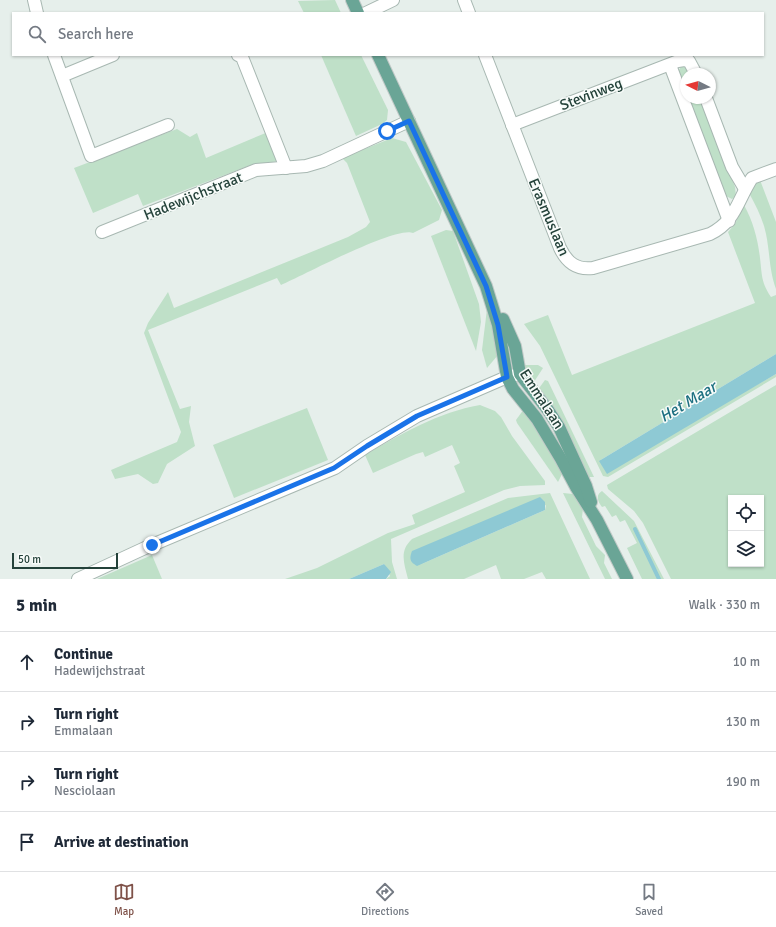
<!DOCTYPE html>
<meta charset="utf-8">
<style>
:root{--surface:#fff;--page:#f6f6f7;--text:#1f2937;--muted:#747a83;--line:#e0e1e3;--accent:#7f5249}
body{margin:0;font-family:Signika,sans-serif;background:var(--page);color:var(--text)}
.controls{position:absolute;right:12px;bottom:12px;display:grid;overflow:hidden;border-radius:0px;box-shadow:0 1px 3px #0004}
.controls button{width:36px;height:36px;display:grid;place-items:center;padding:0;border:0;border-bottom:1px solid var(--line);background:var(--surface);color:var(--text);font:20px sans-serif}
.compass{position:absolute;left:680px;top:68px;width:36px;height:36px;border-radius:50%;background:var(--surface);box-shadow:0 1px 3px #0004;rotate:276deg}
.scale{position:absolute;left:12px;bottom:10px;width:106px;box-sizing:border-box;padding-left:4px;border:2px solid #24423a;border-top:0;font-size:11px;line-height:14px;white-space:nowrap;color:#24423a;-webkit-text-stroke:3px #f7fbf9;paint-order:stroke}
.stop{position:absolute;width:12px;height:12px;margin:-9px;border:3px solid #1a73e8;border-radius:50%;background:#fff}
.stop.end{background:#1a73e8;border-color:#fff;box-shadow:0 1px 4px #0008}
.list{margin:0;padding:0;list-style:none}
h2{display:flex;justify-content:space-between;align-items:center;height:52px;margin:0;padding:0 16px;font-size:17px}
h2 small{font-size:13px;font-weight:400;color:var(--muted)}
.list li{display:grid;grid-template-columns:26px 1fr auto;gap:12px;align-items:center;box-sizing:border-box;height:60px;padding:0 16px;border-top:1px solid var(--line)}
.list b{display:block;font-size:15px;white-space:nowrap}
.list p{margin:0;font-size:13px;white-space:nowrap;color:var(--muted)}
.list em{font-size:13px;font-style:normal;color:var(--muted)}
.icon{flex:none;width:22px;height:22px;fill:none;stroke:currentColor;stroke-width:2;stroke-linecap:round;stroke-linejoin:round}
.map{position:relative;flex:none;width:776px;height:579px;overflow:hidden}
.search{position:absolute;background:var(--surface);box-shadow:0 1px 3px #0004;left:12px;right:12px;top:12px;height:44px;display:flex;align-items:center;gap:10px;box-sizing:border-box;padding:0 14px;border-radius:0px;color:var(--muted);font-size:15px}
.sheet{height:292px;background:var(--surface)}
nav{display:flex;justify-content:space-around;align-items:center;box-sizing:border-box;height:56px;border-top:1px solid var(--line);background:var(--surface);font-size:11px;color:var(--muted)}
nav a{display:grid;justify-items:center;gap:2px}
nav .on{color:var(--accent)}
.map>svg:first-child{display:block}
.green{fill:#bfe0c8;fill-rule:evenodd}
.water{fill:#8ec9d4}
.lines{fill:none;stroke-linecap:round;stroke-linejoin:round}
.stream{stroke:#8ec9d4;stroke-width:4}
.minor-casing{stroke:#a8b8b2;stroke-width:14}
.major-casing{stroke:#c2cac8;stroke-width:14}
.minor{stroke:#fff;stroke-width:12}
.major{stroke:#6aa596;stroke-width:12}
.route{stroke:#1a73e8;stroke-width:5}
.labels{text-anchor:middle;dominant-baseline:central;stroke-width:3;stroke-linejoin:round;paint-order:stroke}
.street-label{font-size:15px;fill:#24423a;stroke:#f7fbf9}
.water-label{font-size:16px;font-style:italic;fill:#1c6f80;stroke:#f7fbf9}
</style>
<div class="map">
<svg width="776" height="579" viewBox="0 0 776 579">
<rect width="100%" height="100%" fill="#e6efeb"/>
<g class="green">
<path d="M335,0L341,13H304L298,1Z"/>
<path d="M321,55H361L388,110L387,120L382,124L356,136Z"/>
<path d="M686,65L691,74H686V92L678,72L681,66Z"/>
<path d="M688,98H701L735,187L736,196L732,199L726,196Z"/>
<path d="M177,129L190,137L197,133L206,158L268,132L279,161L251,165L143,206L138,194L93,213L74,168Z"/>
<path d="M392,138L406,142L442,210L439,220L413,233C397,225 302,276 281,285L277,278L148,330L180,409L191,406L189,422L195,446L167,464L158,483L153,484L138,474L115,479L111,470L177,442L181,432L144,333L148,323L168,292L174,308L348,237L366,227L370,222L347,163L342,158Z"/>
<path d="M760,180L776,222V289C769,270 770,253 766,234C763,219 756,206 749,193L752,185Z"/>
<path d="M744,205C753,221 758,240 760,258C762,275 761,282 771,297L776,295V354L599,461L714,409L776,374V377L608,477L603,476L540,346L524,324L548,315L572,375L755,303L728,232L735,224Z"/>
<path d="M446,230L453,231L479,304L481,322L476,351L431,236Z"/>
<path d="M487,309L496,337L498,355L487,368L482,350Z"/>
<path d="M522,365H538L543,368L532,385Z"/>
<path d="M545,380L548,381L594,477H589L586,474L537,391Z"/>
<path d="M776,385V579H671L643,523L634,511L608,489L607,485ZM731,498H761V564H731Z"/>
<path d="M480,405L495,411L501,417L512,436L545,481V485L520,486L504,490L391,539L392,562L397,579H386L390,576L384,564L349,579H285L317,568L388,533L415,524L412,515L465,492L454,466L460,463L452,445L425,457L423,452L416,454L373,473L365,455C401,434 439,412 480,405Z"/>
<path d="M307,408L328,460L234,498L213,445Z"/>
<path d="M524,409L562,469V474L558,482L517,423L516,420Z"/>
<path d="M602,491L634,521L664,579H642L627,548L637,543L625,520L620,522L616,515L612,517L605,506L602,507C598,502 595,495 602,491Z"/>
<path d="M550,493L590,579H546L542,572L524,579H501L496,565L464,579H408C404,563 399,551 412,539L508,498ZM546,505L545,510L417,566Z"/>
<path d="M563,493L573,494L578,497L583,508L582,517L596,546L605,555L604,563L612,579H605Z"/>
<path d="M152,555L162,579H97Z"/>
</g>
<g class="water">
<path d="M776,354V374L607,474L599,461Z"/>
<path d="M540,497L545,502V510L417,566C410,562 409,559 412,551Z"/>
<path d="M384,564L391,572L386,579H349Z"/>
</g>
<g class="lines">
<path class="stream" d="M635,529L659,579"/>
<g class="minor-casing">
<g id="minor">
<path d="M34,0L37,13"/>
<path d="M464,0L469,13"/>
<path d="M366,13L393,0"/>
<path d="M54,55L91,156L168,125"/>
<path d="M238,55L242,57L286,168"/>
<path d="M485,55L560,248C567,263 577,270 593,268L710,234C736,221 737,201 752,178L776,169"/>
<path d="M670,65L729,221"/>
<path d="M62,76L113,55"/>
<path d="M706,98L732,167L745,189"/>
<path d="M512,125L678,61L684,60L689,61L696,74"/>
<path d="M102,232L256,170L306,166L323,161L409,121"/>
<path d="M78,579L145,548L335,468L367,446L417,416L507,377L520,374"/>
</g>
</g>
<g class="major-casing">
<g id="major">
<path d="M352,0L358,13"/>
<path d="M378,55L486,286L498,325L507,377L513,389L537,419L561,459L576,487L597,520L627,579"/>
<path d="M503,319L515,346L520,374L548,410L559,427L586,486L591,502"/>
</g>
</g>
<use href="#minor" class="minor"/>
<use href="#major" class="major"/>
</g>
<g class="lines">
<path class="route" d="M152,545L334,468L367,446L417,416L507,377L498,325L486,286L409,121L387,131"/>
</g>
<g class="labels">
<g class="street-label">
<text transform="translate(591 94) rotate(-21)">Stevinweg</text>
<text transform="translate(193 196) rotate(-22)">Hadewijchstraat</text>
<text transform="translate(549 217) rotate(67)">Erasmuslaan</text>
<text transform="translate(542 399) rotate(57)">Emmalaan</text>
</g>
<g class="water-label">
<text transform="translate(688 402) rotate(-31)">Het Maar</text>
</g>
</g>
</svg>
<div class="controls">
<button><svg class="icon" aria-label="locate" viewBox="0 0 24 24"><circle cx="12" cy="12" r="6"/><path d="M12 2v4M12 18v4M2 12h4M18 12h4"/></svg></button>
<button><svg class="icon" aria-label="layers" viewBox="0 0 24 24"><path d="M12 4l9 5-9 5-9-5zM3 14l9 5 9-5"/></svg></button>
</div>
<svg class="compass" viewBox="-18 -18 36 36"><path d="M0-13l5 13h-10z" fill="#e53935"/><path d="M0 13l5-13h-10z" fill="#747a83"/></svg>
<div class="scale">50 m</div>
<div class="stop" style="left:387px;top:131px"></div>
<div class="stop end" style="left:152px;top:545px"></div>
<div class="search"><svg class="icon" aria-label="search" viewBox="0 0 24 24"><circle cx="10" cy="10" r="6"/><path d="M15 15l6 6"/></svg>Search here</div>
</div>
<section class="sheet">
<h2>5 min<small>Walk · 330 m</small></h2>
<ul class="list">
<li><svg class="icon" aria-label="ahead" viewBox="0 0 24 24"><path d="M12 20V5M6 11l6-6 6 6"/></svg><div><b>Continue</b><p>Hadewijchstraat</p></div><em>10 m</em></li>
<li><svg class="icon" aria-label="right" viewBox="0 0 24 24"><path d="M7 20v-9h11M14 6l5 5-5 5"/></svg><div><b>Turn right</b><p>Emmalaan</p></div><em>130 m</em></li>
<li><svg class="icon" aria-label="right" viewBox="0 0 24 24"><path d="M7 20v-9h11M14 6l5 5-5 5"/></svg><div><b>Turn right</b><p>Nesciolaan</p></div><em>190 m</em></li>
<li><svg class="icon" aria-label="arrive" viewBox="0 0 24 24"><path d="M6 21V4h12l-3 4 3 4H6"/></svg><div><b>Arrive at destination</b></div></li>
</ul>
</section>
<nav>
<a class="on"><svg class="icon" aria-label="map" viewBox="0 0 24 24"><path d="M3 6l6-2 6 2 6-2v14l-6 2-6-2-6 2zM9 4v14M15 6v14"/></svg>Map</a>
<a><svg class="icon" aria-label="directions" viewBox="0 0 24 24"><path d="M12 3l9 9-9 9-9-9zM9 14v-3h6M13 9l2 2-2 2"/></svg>Directions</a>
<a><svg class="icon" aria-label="saved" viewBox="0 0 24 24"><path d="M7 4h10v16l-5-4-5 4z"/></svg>Saved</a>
</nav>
